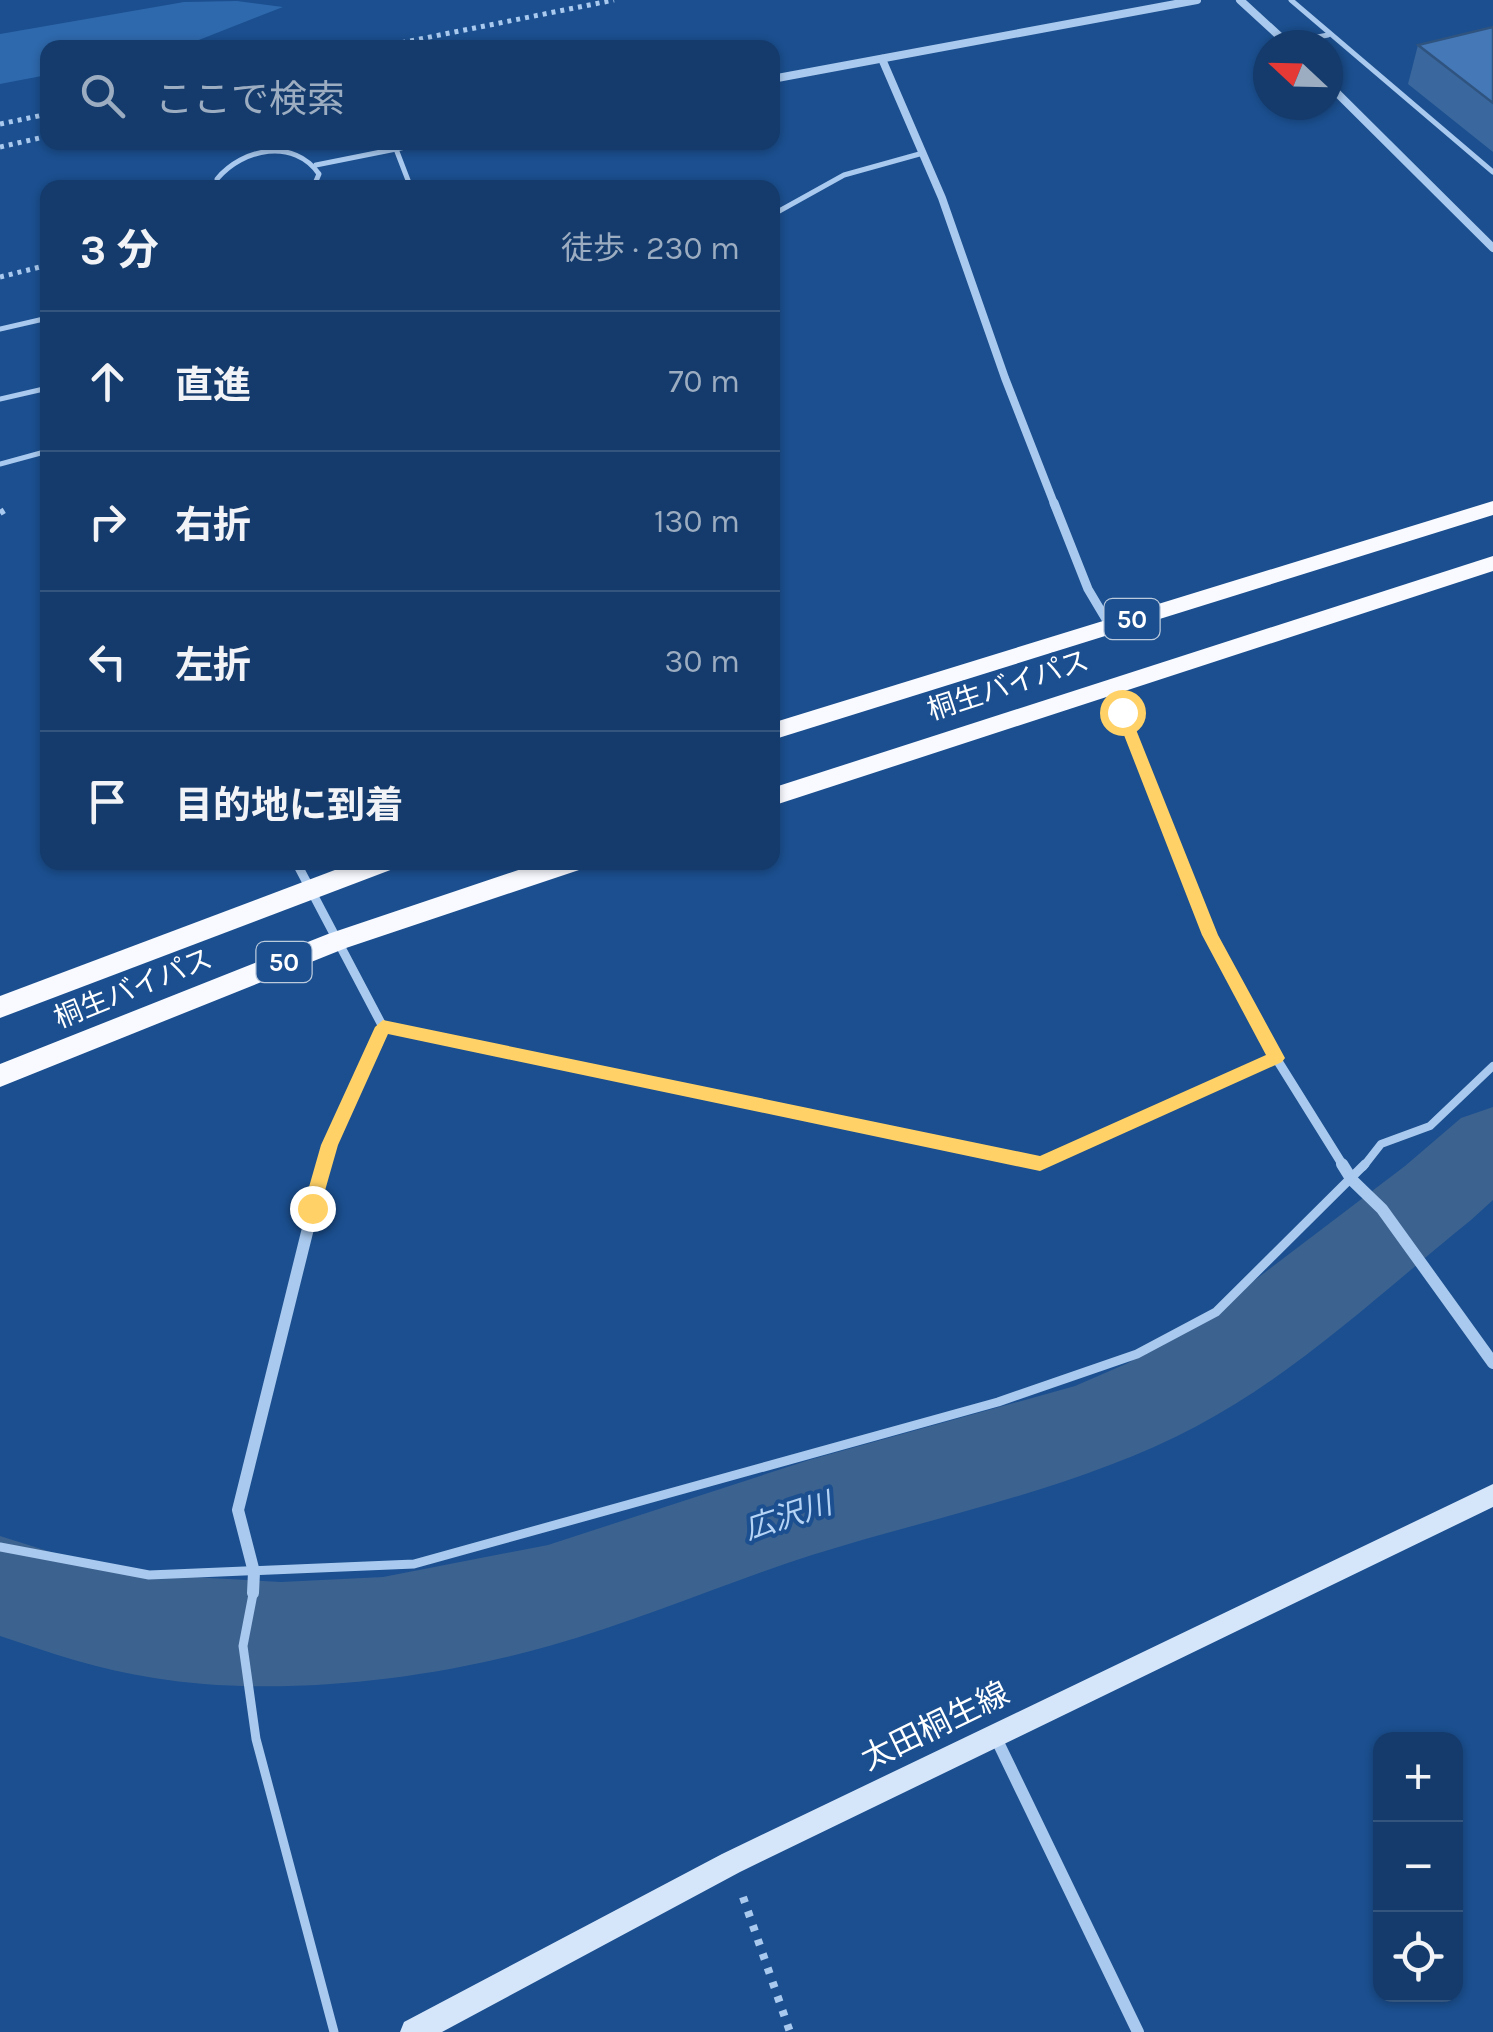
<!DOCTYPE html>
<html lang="ja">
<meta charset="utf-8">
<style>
:root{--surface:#143b6b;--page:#1d4271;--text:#f1f3f6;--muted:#9dadc1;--line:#33557e}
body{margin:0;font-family:Karla,"Noto Sans JP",sans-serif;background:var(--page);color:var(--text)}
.controls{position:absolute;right:30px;bottom:30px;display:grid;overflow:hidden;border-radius:20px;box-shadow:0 2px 8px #0004}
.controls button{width:90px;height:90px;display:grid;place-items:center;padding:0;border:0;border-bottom:2px solid var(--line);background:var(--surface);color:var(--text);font:50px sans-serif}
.compass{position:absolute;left:1253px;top:30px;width:90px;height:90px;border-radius:50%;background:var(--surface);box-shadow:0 2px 8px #0004;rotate:292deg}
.stop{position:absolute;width:30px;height:30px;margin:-22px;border:8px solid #ffd166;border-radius:50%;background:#fff}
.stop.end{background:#ffd166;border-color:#fff;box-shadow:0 2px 10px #0008}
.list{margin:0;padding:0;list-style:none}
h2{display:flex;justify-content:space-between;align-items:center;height:130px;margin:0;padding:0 40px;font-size:42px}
h2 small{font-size:32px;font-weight:400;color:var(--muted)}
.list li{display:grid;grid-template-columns:65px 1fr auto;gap:30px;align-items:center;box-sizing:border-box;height:140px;padding:0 40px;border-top:2px solid var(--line)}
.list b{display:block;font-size:38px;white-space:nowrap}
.list em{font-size:32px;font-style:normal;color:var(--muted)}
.icon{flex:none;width:55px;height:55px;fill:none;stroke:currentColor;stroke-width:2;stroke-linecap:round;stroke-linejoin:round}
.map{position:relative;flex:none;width:1493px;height:2032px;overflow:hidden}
.search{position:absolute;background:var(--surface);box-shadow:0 2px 8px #0004;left:40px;top:40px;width:740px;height:110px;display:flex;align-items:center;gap:25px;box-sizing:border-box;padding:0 35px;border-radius:20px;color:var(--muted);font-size:38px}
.panel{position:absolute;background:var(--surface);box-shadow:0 2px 8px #0004;left:40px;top:180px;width:740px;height:690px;border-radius:20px}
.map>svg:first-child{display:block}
.green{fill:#2e69ad}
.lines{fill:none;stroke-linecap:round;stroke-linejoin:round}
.river{fill:#3c6290;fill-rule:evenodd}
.path-far2{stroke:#a9c9ee;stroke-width:5;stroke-dasharray:4 5;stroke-linecap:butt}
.path-far1{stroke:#a9c9ee;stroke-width:6;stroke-dasharray:5 8;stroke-linecap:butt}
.path{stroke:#a9c9ee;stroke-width:8;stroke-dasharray:6 9;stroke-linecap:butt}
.service-far2{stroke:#a9c9ee;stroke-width:5}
.service-far1{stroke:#a9c9ee;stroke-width:8}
.service{stroke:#a9c9ee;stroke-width:9}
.minor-far2{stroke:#a9c9ee;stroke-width:8}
.minor-far1{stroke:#a9c9ee;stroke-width:9}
.minor{stroke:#a9c9ee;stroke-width:12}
.secondary{fill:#d6e6fa;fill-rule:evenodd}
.trunk{fill:#f8faff;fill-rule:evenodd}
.wall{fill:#3a679d}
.building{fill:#4478b7;stroke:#305480;stroke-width:2.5}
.route{fill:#ffd166}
.labels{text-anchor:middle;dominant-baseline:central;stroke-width:8;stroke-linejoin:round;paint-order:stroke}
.shield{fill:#1b4f8f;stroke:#bbcadd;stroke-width:2.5}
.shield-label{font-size:25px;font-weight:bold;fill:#fff}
.street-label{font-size:28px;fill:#fff;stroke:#1b4f8f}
.water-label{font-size:30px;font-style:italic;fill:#b5d3f5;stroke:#1b4f8f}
.near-street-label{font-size:32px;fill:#fff;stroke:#1b4f8f}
</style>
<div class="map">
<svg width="1493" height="2032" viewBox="0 0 1493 2032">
<rect width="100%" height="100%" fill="#1b4f8f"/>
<path class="green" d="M237,1L283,7L181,47L48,48L47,75L0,84V34L184,2Z"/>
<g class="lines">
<path class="river" d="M1493,1107V1200L1471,1220C1383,1291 1297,1373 1197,1426C1078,1489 940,1515 812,1555C724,1583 638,1621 549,1646C430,1680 276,1698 154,1678C101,1670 50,1653 0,1636V1536L54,1553L155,1575L281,1582L383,1577L548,1545L809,1460L1075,1386L1128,1363L1214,1311L1405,1166L1461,1118Z"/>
<g class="path-far2">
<path d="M375,48L614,0"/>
<path d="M0,124L48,114"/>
<path d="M0,147L48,136"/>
<path d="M0,277L48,265"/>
</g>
<path class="path-far1" d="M0,513L8,508"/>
<path class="path" d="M743,1897L790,2032"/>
<g class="service-far2">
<path d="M1291,0L1493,172"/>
<path d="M1287,43L1328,35"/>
<path d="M316,165L396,149"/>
<path d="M218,188L217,179C243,148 294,138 319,174L313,188"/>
<path d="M411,188L396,149L429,142"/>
<path d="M772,215L844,175L923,153"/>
<path d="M0,329L48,318"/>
<path d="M0,399L48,388"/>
<path d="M0,464L48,451"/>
</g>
<path class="service-far1" d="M1363,1167L1381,1144L1430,1126L1493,1066"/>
<g class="service">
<path d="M0,1547L149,1575L414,1564L998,1402L1137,1354L1216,1312L1365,1164"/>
<path d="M253,1594L243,1646L256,1739L334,2032"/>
</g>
<g class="minor-far2">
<path d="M1240,0L1289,45"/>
<path d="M882,59L942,198L1005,378L1055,506"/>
<path d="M772,79L1197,0"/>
<path d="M1328,84L1493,248"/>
</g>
<g class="minor-far1">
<path d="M1054,503L1088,589L1110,626"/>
<path d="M1110,686L1210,935L1276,1058L1344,1167"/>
<path d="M296,862L383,1027L329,1145L324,1167"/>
<path d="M383,1027L1041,1163L1276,1058"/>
</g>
<g class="minor">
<path d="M1342,1164L1352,1180L1382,1209L1493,1363"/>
<path d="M253,1593L254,1572L238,1510L324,1164"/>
<path d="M995,1736L1138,2032"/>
</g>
<path class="secondary" d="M1493,1484V1507L740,1872L442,2032H400L404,2022L722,1854Z"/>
<g class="trunk">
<path d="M1493,501V515L772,740V723Z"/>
<path d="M1493,556V571L772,806V788Z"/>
<path d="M356,862H397L393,869L0,1018V996Z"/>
<path d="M542,862H586L582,869L346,948L0,1087V1064L328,934Z"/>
</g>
</g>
<path class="wall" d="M1493,27V152L1408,84L1418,45Z"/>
<path class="building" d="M1493,27V103L1418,45Z"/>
<path class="route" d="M1122,707L1129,712L1218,935L1285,1058L1282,1062L1040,1171L388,1034L338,1145L320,1208L318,1213H306L303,1208L321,1145L375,1027L383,1020L1040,1156L1266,1055L1202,935L1115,712Z"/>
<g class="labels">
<g class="shield">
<rect x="1104.5" y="599" width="55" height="40" rx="8"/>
<rect x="256.5" y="942" width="55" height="40" rx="8"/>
</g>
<g class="shield-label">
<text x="1132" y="619">50</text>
<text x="284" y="962">50</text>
</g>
<g class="street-label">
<text transform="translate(1008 685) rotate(-18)">桐生バイパス</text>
<text transform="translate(133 988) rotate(-22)">桐生バイパス</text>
</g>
<g class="water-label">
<text transform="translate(788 1516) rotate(-18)">広沢川</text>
</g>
<g class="near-street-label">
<text transform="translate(935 1726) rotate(-26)">太田桐生線</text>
</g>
</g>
</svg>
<div class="controls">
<button>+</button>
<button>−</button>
<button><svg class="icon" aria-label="locate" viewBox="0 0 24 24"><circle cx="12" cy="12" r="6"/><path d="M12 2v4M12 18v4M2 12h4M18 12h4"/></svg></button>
</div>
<svg class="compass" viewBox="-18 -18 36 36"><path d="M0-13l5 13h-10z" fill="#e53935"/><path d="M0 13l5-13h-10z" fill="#9dadc1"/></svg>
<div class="stop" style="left:1122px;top:712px"></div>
<div class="stop end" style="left:312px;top:1208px"></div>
<div class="search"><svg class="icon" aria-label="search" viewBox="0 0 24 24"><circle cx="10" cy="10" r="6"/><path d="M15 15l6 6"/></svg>ここで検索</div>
<section class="panel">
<h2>3 分<small>徒歩 · 230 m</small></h2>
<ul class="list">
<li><svg class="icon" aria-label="ahead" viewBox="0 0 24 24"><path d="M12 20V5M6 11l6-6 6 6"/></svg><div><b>直進</b></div><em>70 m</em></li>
<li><svg class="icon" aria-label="right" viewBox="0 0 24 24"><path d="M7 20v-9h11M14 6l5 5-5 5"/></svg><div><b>右折</b></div><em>130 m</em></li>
<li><svg class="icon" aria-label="left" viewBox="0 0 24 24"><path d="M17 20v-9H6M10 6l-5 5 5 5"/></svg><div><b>左折</b></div><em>30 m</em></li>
<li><svg class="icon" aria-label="arrive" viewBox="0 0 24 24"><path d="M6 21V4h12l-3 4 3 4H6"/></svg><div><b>目的地に到着</b></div></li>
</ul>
</section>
</div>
